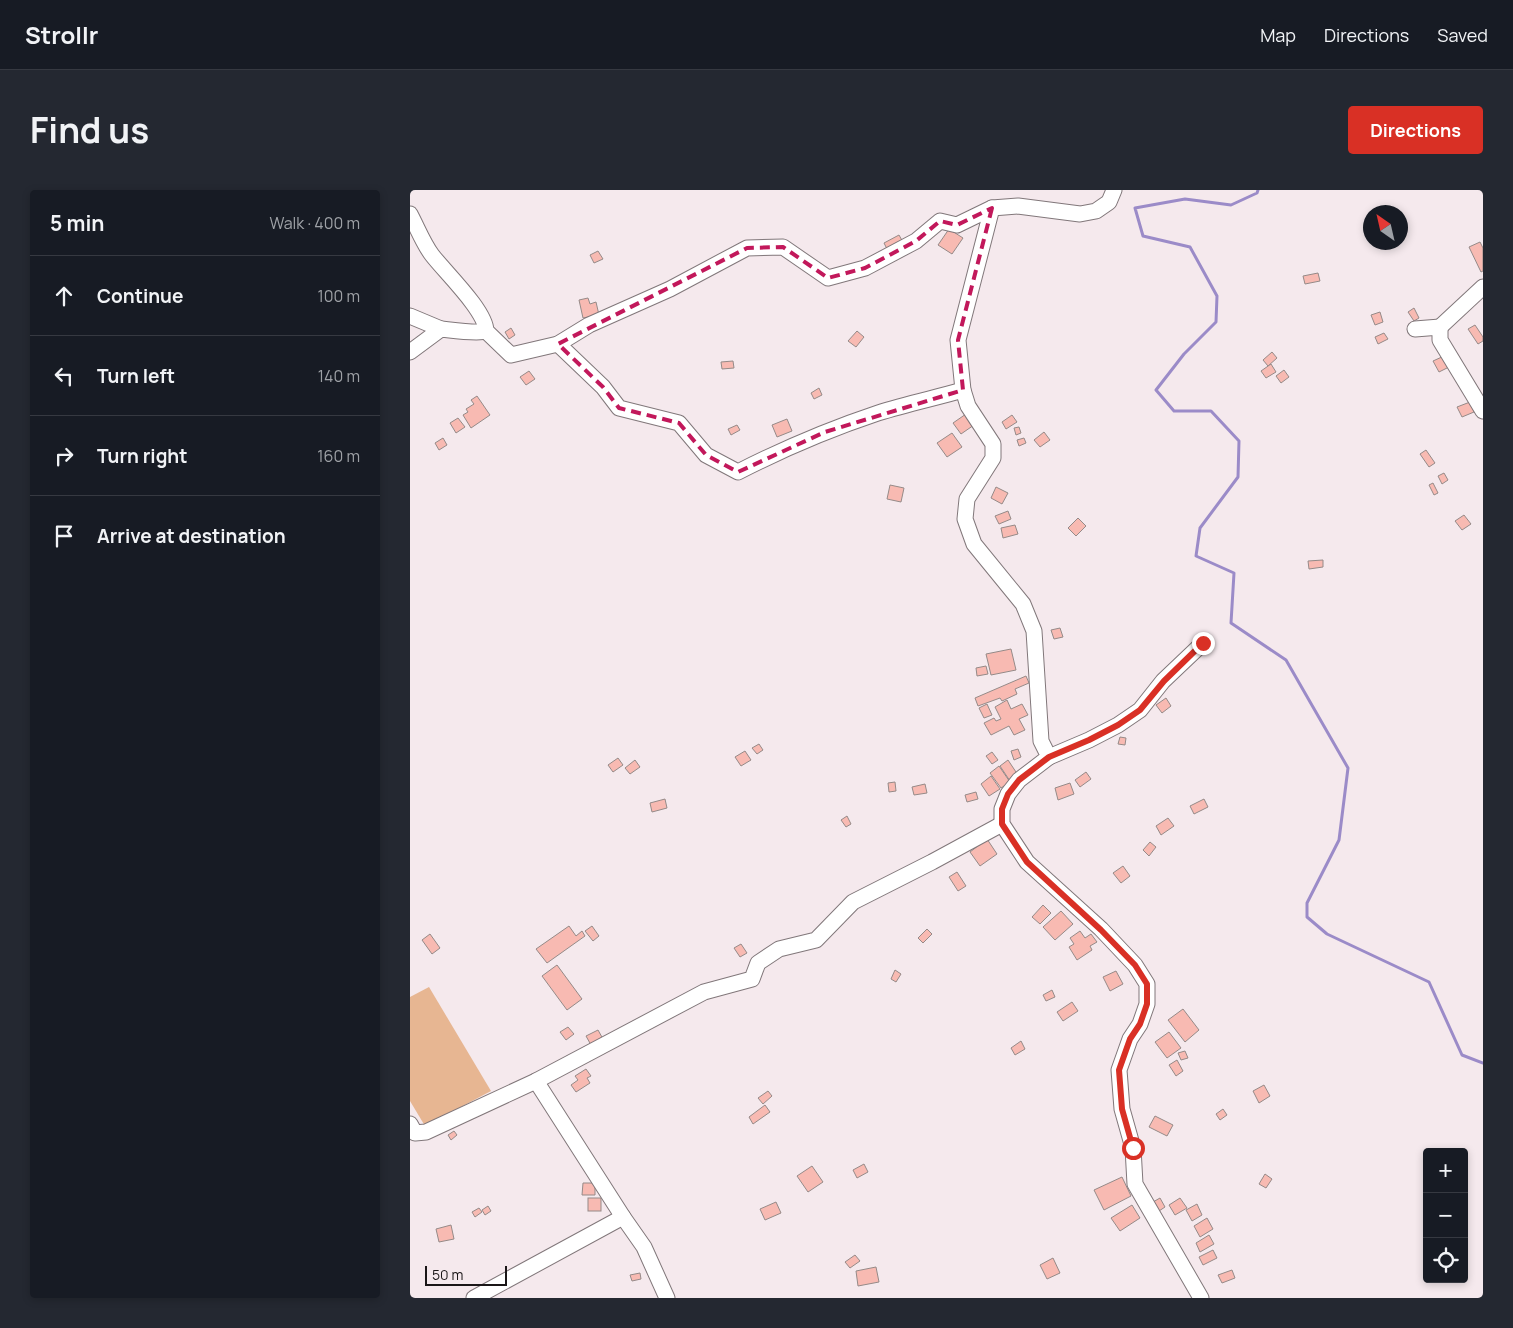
<!DOCTYPE html>
<meta charset="utf-8">
<style>
:root{--surface:#171b24;--page:#242831;--text:#f1f3f6;--muted:#9ea1a6;--line:#363941;--accent:#d93025}
body{margin:0;font-family:Manrope,sans-serif;background:var(--page);color:var(--text)}
.controls{position:absolute;right:15px;bottom:15px;display:grid;overflow:hidden;border-radius:5px;box-shadow:0 2px 8px #0003}
.controls button{width:45px;height:45px;display:grid;place-items:center;padding:0;border:0;border-bottom:1px solid var(--line);background:var(--surface);color:var(--text);font:25px sans-serif}
.compass{position:absolute;left:953px;top:15px;width:45px;height:45px;border-radius:50%;background:var(--surface);box-shadow:0 2px 8px #0003;rotate:326deg}
.scale{position:absolute;left:15px;bottom:12px;width:82px;box-sizing:border-box;padding-left:5px;border:2px solid #1a1617;border-top:0;font-size:14px;line-height:18px;white-space:nowrap;color:#1a1617;-webkit-text-stroke:4px #f5e9ed;paint-order:stroke}
.stop{position:absolute;width:15px;height:15px;margin:-11px;border:4px solid #d93025;border-radius:50%;background:#fff}
.stop.end{background:#d93025;border-color:#fff;box-shadow:0 1px 5px #0008}
.list{margin:0;padding:0;list-style:none}
h2{display:flex;justify-content:space-between;align-items:center;height:65px;margin:0;padding:0 20px;font-size:21px}
h2 small{font-size:16px;font-weight:400;color:var(--muted)}
.list li{display:grid;grid-template-columns:32px 1fr auto;gap:15px;align-items:center;box-sizing:border-box;height:80px;padding:0 20px;border-top:1px solid var(--line)}
.list b{display:block;font-size:19px;white-space:nowrap}
.list em{font-size:16px;font-style:normal;color:var(--muted)}
.icon{flex:none;width:28px;height:28px;fill:none;stroke:currentColor;stroke-width:2;stroke-linecap:round;stroke-linejoin:round}
.map{position:relative;flex:none;width:1073px;height:1108px;overflow:hidden;border-radius:5px}
header{display:flex;align-items:center;gap:30px;box-sizing:border-box;height:70px;padding:0 25px;background:var(--surface);border-bottom:1px solid var(--line)}
header strong{font-size:24px}
nav{display:flex;gap:28px;margin-inline-start:auto;font-size:18px}
.intro{display:flex;align-items:center;justify-content:space-between;box-sizing:border-box;height:120px;padding:0 30px}
h1{margin:0;font-size:35px}
.button{padding:12px 22px;border-radius:5px;background:var(--accent);color:#fff;font-size:18px;font-weight:700}
main{display:flex;gap:30px;padding:0 30px}
aside{flex:1;background:var(--surface);border-radius:5px;box-shadow:0 2px 8px #0003}
.map>svg:first-child{display:block}
.green{fill:#e7b692}
.lines{fill:none;stroke-linecap:round;stroke-linejoin:round}
.stream{stroke:#9b8bc8;stroke-width:3}
.building{fill:#f8bab2;stroke:#958a88}
.minor-casing{stroke:#81777a;stroke-width:17}
.minor{stroke:#fff;stroke-width:15}
.route{stroke:#d93025;stroke-width:6}
.marked{fill:none;stroke:#c2185b;stroke-width:4;stroke-dasharray:10 6;stroke-linejoin:round}
</style>
<header>
<strong>Strollr</strong>
<nav><a>Map</a><a>Directions</a><a>Saved</a></nav>
</header>
<div class="intro"><h1>Find us</h1><a class="button">Directions</a></div>
<main>
<aside>
<h2>5 min<small>Walk · 400 m</small></h2>
<ul class="list">
<li><svg class="icon" aria-label="ahead" viewBox="0 0 24 24"><path d="M12 20V5M6 11l6-6 6 6"/></svg><div><b>Continue</b></div><em>100 m</em></li>
<li><svg class="icon" aria-label="left" viewBox="0 0 24 24"><path d="M17 20v-9H6M10 6l-5 5 5 5"/></svg><div><b>Turn left</b></div><em>140 m</em></li>
<li><svg class="icon" aria-label="right" viewBox="0 0 24 24"><path d="M7 20v-9h11M14 6l5 5-5 5"/></svg><div><b>Turn right</b></div><em>160 m</em></li>
<li><svg class="icon" aria-label="arrive" viewBox="0 0 24 24"><path d="M6 21V4h12l-3 4 3 4H6"/></svg><div><b>Arrive at destination</b></div></li>
</ul>
</aside>
<div class="map">
<svg width="1073" height="1108" viewBox="0 0 1073 1108">
<rect width="100%" height="100%" fill="#f5e9ed"/>
<path class="green" d="M19,797L81,901L15,936L0,911V807Z"/>
<g class="lines">
<path class="stream" d="M848,0L847,3L821,15L775,9L725,18L733,46L780,57L807,106L806,132L774,164L746,200L764,221H801L829,251L828,287L790,338L786,366L824,383L821,433L876,470L938,578L929,650L897,713V727L917,744L1019,792L1052,865L1073,873"/>
</g>
<g class="building">
<path d="M539,39L553,48L542,64L528,55Z"/>
<path d="M489,45L494,54L479,63L474,53Z"/>
<path d="M1070,52L1073,58V81L1071,82L1059,57Z"/>
<path d="M188,61L193,69L184,73L180,65Z"/>
<path d="M908,83L910,91L895,94L893,86Z"/>
<path d="M178,108L180,114L186,112L189,125L173,128L169,110Z"/>
<path d="M1004,118L1009,128L1004,131L998,122Z"/>
<path d="M970,122L973,132L965,135L961,125Z"/>
<path d="M1065,135L1073,147V151L1068,154L1058,139Z"/>
<path d="M101,138L105,145L99,149L95,142Z"/>
<path d="M447,141L454,147L446,157L438,151Z"/>
<path d="M974,143L978,149L968,154L965,147Z"/>
<path d="M862,162L867,168L858,176L853,170Z"/>
<path d="M1034,166L1039,177L1029,182L1023,171Z"/>
<path d="M323,171L324,178L312,179L311,172Z"/>
<path d="M861,174L866,182L856,188L851,181Z"/>
<path d="M874,180L879,187L871,193L866,186Z"/>
<path d="M119,181L125,189L116,195L110,187Z"/>
<path d="M409,198L412,205L404,209L401,203Z"/>
<path d="M67,206L80,225L61,238L53,225L58,222L56,219L64,214L61,210Z"/>
<path d="M1060,212L1064,222L1052,227L1047,217Z"/>
<path d="M556,224L564,235L551,244L543,233Z"/>
<path d="M602,225L607,232L596,239L592,232Z"/>
<path d="M48,228L55,237L46,243L40,233Z"/>
<path d="M377,229L382,241L367,247L362,235Z"/>
<path d="M327,235L330,240L321,245L318,239Z"/>
<path d="M609,237L611,243L606,245L604,238Z"/>
<path d="M634,242L640,250L630,257L624,250Z"/>
<path d="M542,243L552,257L537,267L527,253Z"/>
<path d="M33,248L37,255L29,260L25,253Z"/>
<path d="M614,248L616,253L609,256L607,250Z"/>
<path d="M1016,260L1025,273L1019,277L1010,264Z"/>
<path d="M1034,283L1038,290L1032,294L1028,286Z"/>
<path d="M1023,293L1028,303L1024,305L1019,295Z"/>
<path d="M480,295L494,298L491,312L477,309Z"/>
<path d="M586,297L598,303L592,314L581,308Z"/>
<path d="M598,321L601,329L589,334L585,326Z"/>
<path d="M1054,325L1061,334L1052,340L1045,331Z"/>
<path d="M668,328L676,336L666,346L658,338Z"/>
<path d="M605,335L608,344L593,348L591,338Z"/>
<path d="M913,370V377L899,379L898,371Z"/>
<path d="M650,438L653,447L644,449L641,440Z"/>
<path d="M601,459L606,480L581,485L576,464Z"/>
<path d="M576,476L578,484L567,486L566,478Z"/>
<path d="M616,486L619,493L605,499L607,504L592,511L590,508L568,516L565,508Z"/>
<path d="M756,508L761,516L752,523L746,515Z"/>
<path d="M597,510L601,519L612,514L618,525L609,529L615,540L604,545L599,536L581,545L574,533L584,528L586,531L591,529L585,517Z"/>
<path d="M577,514L582,525L574,528L569,518Z"/>
<path d="M710,547L716,548L715,555L708,554Z"/>
<path d="M349,554L353,560L347,564L342,558Z"/>
<path d="M608,559L611,567L604,570L601,561Z"/>
<path d="M335,561L341,570L331,576L325,567Z"/>
<path d="M582,562L588,570L582,574L576,566Z"/>
<path d="M208,568L213,575L203,582L198,575Z"/>
<path d="M225,570L230,577L220,584L215,578Z"/>
<path d="M598,570L608,585L600,591L590,576Z"/>
<path d="M589,576L600,592L591,598L580,583Z"/>
<path d="M676,582L681,589L670,597L665,590Z"/>
<path d="M581,586L590,599L579,606L571,594Z"/>
<path d="M485,592L486,601L479,602L478,593Z"/>
<path d="M660,593L664,604L648,610L645,598Z"/>
<path d="M515,594L517,603L504,605L502,597Z"/>
<path d="M566,602L568,609L557,612L555,605Z"/>
<path d="M255,609L257,618L242,622L240,613Z"/>
<path d="M794,609L798,617L784,624L780,616Z"/>
<path d="M437,626L441,634L436,637L431,630Z"/>
<path d="M758,628L764,636L751,645L746,636Z"/>
<path d="M577,649L587,664L570,676L560,662Z"/>
<path d="M740,652L746,657L739,666L733,660Z"/>
<path d="M713,676L720,686L711,693L703,683Z"/>
<path d="M547,682L556,696L548,701L539,687Z"/>
<path d="M633,715L641,723L630,734L622,727Z"/>
<path d="M651,721L663,734L645,750L633,737Z"/>
<path d="M159,736L166,746L172,741L175,746L137,773L126,759Z"/>
<path d="M182,736L189,746L183,751L175,741Z"/>
<path d="M517,739L522,744L513,753L508,748Z"/>
<path d="M670,741L675,748L681,744L687,752L680,756L682,760L667,770L659,757L664,754L660,748Z"/>
<path d="M20,744L30,758L22,764L12,750Z"/>
<path d="M331,754L337,763L330,767L324,758Z"/>
<path d="M147,775L172,809L157,820L132,786Z"/>
<path d="M485,780L491,784L486,792L481,789Z"/>
<path d="M706,781L713,794L700,801L693,787Z"/>
<path d="M642,800L645,807L636,811L633,805Z"/>
<path d="M662,812L668,821L653,831L647,822Z"/>
<path d="M773,819L789,840L775,852L758,830Z"/>
<path d="M158,837L164,844L156,850L150,842Z"/>
<path d="M188,840L193,849L181,855L176,846Z"/>
<path d="M759,842L771,858L757,868L745,852Z"/>
<path d="M611,851L615,859L605,865L601,858Z"/>
<path d="M775,861L778,868L771,870L768,863Z"/>
<path d="M767,870L773,881L766,886L759,875Z"/>
<path d="M176,879L181,886L177,888L180,893L166,902L161,895L168,890L165,886Z"/>
<path d="M854,895L860,906L849,913L843,901Z"/>
<path d="M358,901L362,906L353,914L348,908Z"/>
<path d="M355,915L360,922L343,934L339,927Z"/>
<path d="M813,919L817,925L810,930L806,924Z"/>
<path d="M745,926L763,935L757,946L739,937Z"/>
<path d="M44,941L47,945L41,950L38,945Z"/>
<path d="M454,974L458,982L447,988L443,980Z"/>
<path d="M402,976L413,992L398,1002L387,986Z"/>
<path d="M855,984L862,989L856,998L849,994Z"/>
<path d="M712,987L721,1006L694,1020L684,1000Z"/>
<path d="M173,993H185V1005H172Z"/>
<rect x="178" y="1008" width="13" height="13"/>
<path d="M750,1008L755,1017L749,1021L743,1012Z"/>
<path d="M770,1008L777,1018L765,1025L759,1015Z"/>
<path d="M366,1012L371,1023L355,1030L350,1019Z"/>
<path d="M787,1014L792,1025L782,1031L776,1020Z"/>
<path d="M722,1015L730,1028L710,1041L701,1028Z"/>
<path d="M78,1016L81,1021L75,1025L72,1020Z"/>
<path d="M69,1018L72,1022L65,1027L62,1022Z"/>
<path d="M797,1028L803,1039L790,1047L784,1036Z"/>
<path d="M41,1035L44,1049L29,1052L26,1039Z"/>
<path d="M799,1045L804,1054L790,1062L786,1053Z"/>
<path d="M803,1060L807,1068L793,1075L789,1067Z"/>
<path d="M445,1065L450,1071L440,1078L435,1072Z"/>
<path d="M643,1068L650,1083L637,1089L630,1075Z"/>
<path d="M466,1077L469,1092L448,1096L446,1081Z"/>
<path d="M822,1080L825,1088L812,1093L808,1085Z"/>
<path d="M230,1083L231,1089L222,1091L220,1085Z"/>
</g>
<g class="lines">
<g class="minor-casing">
<g id="minor">
<path d="M582,18L548,150L553,200L558,216L583,254V268L557,309L555,329L564,354L613,414L624,441L631,551L639,567L609,590L598,604L592,619V634L617,672L691,739L725,775L737,794V814L730,834L720,849L709,880L712,919L723,958L725,994L791,1108"/>
<path d="M0,24C7,37 13,53 22,65C35,82 76,121 76,141L101,165L148,154L179,135L260,99L337,58L373,57L418,88L455,78L506,51L530,31L547,35L582,18L608,16L670,24L686,21L699,12L704,0"/>
<path d="M0,126L31,139"/>
<path d="M1030,137L1073,97"/>
<path d="M1005,139L1030,137V150L1073,221"/>
<path d="M148,154L193,197L209,218L269,233L296,265L328,282C373,259 420,239 468,223C496,214 525,208 553,200"/>
<path d="M0,162L31,139C41,140 68,144 76,141"/>
<path d="M639,567L679,550L708,535L730,520L753,491L793,453"/>
<path d="M126,891L213,1027L234,1057L257,1108"/>
<path d="M0,934L5,943L16,942L126,891L294,802L342,789L348,773L369,759L406,750L443,712L522,672L592,634"/>
<path d="M64,1108L213,1027"/>
</g>
</g>
<use href="#minor" class="minor"/>
</g>
<g class="lines">
<path class="route" d="M723,958L712,919L709,880L720,849L730,834L737,814V794L725,775L691,740L617,672L592,634V619L598,604L609,590L639,567L679,550L708,535L730,520L754,491L793,453"/>
</g>
<path class="marked" d="M582,18L548,150L553,200L415,242L328,282L296,265L269,233L209,218L193,197L148,154L337,58L373,57L418,88L455,78L506,51L530,31L547,35Z"/>
</svg>
<div class="controls">
<button>+</button>
<button>−</button>
<button><svg class="icon" aria-label="locate" viewBox="0 0 24 24"><circle cx="12" cy="12" r="6"/><path d="M12 2v4M12 18v4M2 12h4M18 12h4"/></svg></button>
</div>
<svg class="compass" viewBox="-18 -18 36 36"><path d="M0-13l5 13h-10z" fill="#e53935"/><path d="M0 13l5-13h-10z" fill="#9ea1a6"/></svg>
<div class="scale">50 m</div>
<div class="stop" style="left:723px;top:958px"></div>
<div class="stop end" style="left:793px;top:453px"></div>
</div>
</main>
